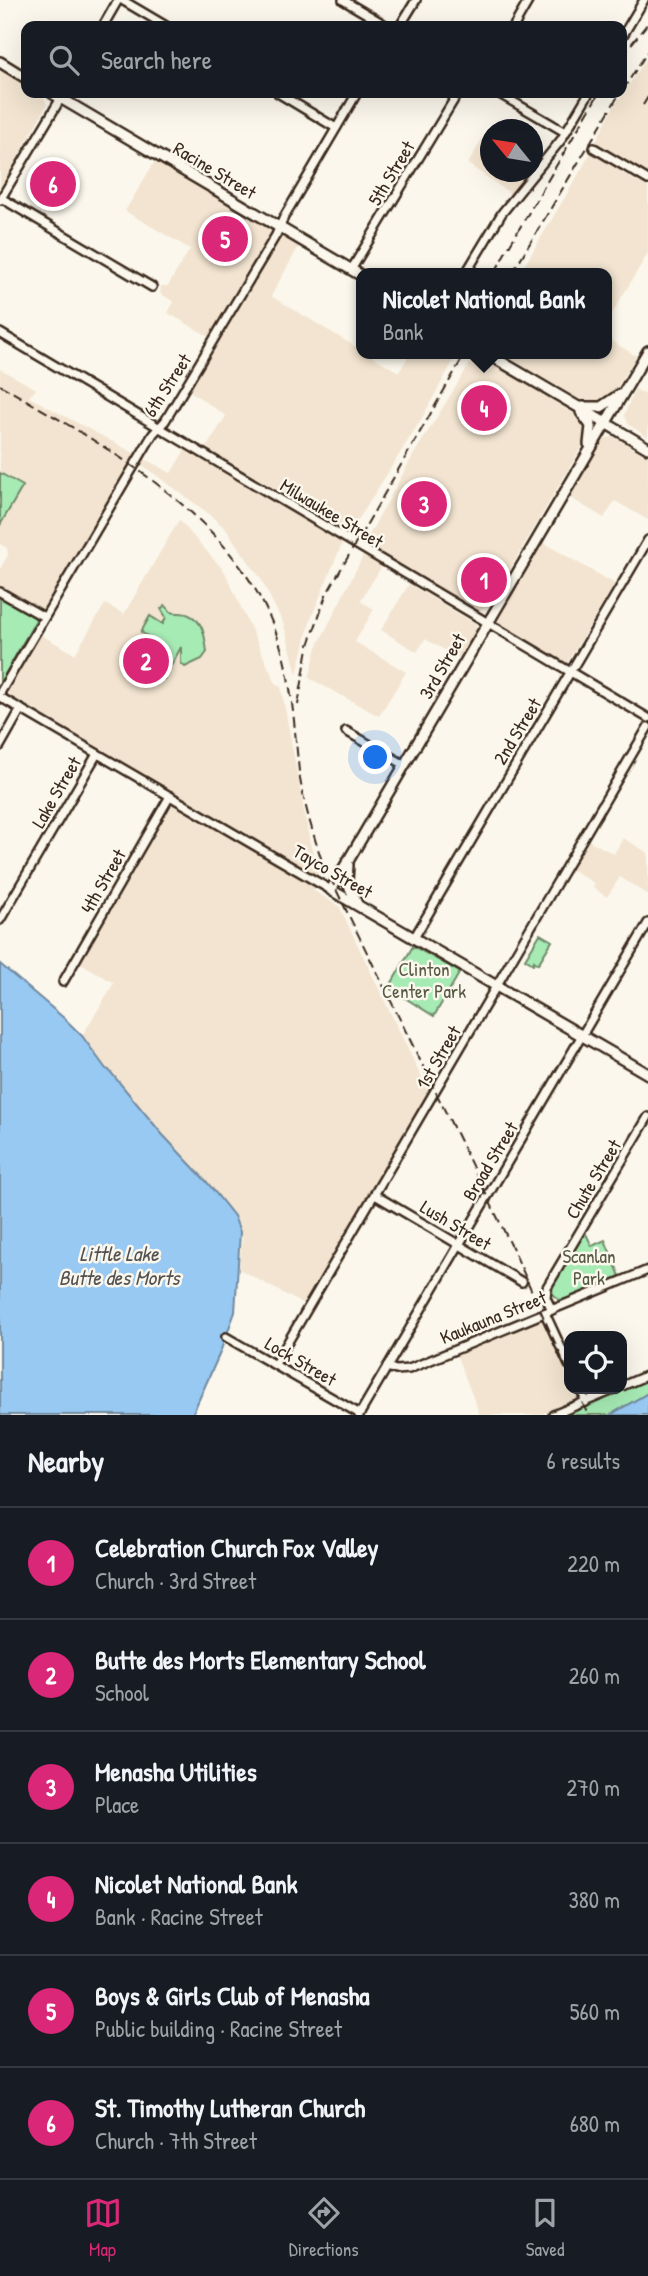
<!DOCTYPE html>
<meta charset="utf-8">
<style>
:root{--surface:#171b24;--page:#242831;--text:#f1f3f6;--muted:#9ea1a6;--line:#363941;--accent:#db2777}
body{margin:0;font-family:"Patrick Hand",sans-serif;background:var(--page);color:var(--text)}
.controls{position:absolute;right:21px;bottom:21px;display:grid;overflow:hidden;border-radius:14px;box-shadow:0 7px 28px #0002}
.controls button{width:63px;height:63px;display:grid;place-items:center;padding:0;border:0;border-bottom:2px solid var(--line);background:var(--surface);color:var(--text);font:35px sans-serif}
.compass{position:absolute;left:480px;top:119px;width:63px;height:63px;border-radius:50%;background:var(--surface);box-shadow:0 7px 28px #0002;rotate:300deg}
.you{position:absolute;left:376px;top:758px;width:24px;height:24px;margin:-18px;border:5px solid #fff;border-radius:50%;background:#1a73e8;box-shadow:0 0 0 10px #1a73e833}
.badge{display:grid;place-items:center;width:46px;height:46px;border-radius:50%;background:var(--accent);color:#fff;font-size:23px;font-weight:700}
.pin{position:absolute;translate:-50% -50%;border:4px solid #fff;box-shadow:0 2px 7px #0006}
.popup{position:absolute;left:356px;top:268px;width:256px;height:91px;box-sizing:border-box;display:grid;place-content:center;border-radius:14px;background:var(--surface);filter:drop-shadow(0 2px 5px #0005);font-size:23px;white-space:nowrap;color:var(--muted)}
.popup b{font-size:26px;color:var(--text)}
.popup::after{content:'';position:absolute;left:50%;top:100%;margin-left:-14px;border:14px solid transparent;border-top-color:var(--surface)}
.list{margin:0;padding:0;list-style:none}
h2{display:flex;justify-content:space-between;align-items:center;height:91px;margin:0;padding:0 28px;font-size:30px}
h2 small{font-size:23px;font-weight:400;color:var(--muted)}
.list li{display:grid;grid-template-columns:46px 1fr auto;gap:21px;align-items:center;box-sizing:border-box;height:112px;padding:0 28px;border-top:2px solid var(--line)}
.list b{display:block;font-size:26px;white-space:nowrap}
.list p{margin:0;font-size:23px;white-space:nowrap;color:var(--muted)}
.list em{font-size:23px;font-style:normal;color:var(--muted)}
.icon{flex:none;width:38px;height:38px;fill:none;stroke:currentColor;stroke-width:2;stroke-linecap:round;stroke-linejoin:round}
.map{position:relative;flex:none;width:648px;height:1415px;overflow:hidden}
.search{position:absolute;background:var(--surface);box-shadow:0 7px 28px #0002;left:21px;right:21px;top:21px;height:77px;display:flex;align-items:center;gap:18px;box-sizing:border-box;padding:0 24px;border-radius:14px;color:var(--muted);font-size:26px}
.sheet{height:763px;background:var(--surface)}
nav{display:flex;justify-content:space-around;align-items:center;box-sizing:border-box;height:98px;border-top:2px solid var(--line);background:var(--surface);font-size:19px;color:var(--muted)}
nav a{display:grid;justify-items:center;gap:4px}
nav .on{color:var(--accent)}
.map>svg:first-child{display:block}
.built{fill:#f2e4d0}
.green{fill:#a6eab4;stroke:#708a69;stroke-width:2}
.water{fill:#97c9f3;stroke:#72899e;stroke-width:2}
.lines{fill:none;stroke-linecap:round;stroke-linejoin:round}
.minor-casing{stroke:#3b2a1e;stroke-width:12}
.major-casing{stroke:#3b2a1e;stroke-width:14}
.minor{stroke:#fbf7ec;stroke-width:7}
.major{stroke:#fbf7ec;stroke-width:9}
.rail{stroke:#3b2a1e;stroke-width:2;stroke-dasharray:10 5;stroke-linecap:butt}
.labels{text-anchor:middle;dominant-baseline:central;stroke-width:5;stroke-linejoin:round;paint-order:stroke}
.street-label{font-size:19px;fill:#3b2a1e;stroke:#fbf7ec}
.park-label{font-size:19px;fill:#565a44;stroke:#fbf7ec}
.water-label{font-size:21px;font-style:italic;fill:#525253;stroke:#fbf7ec}
</style>
<div class="map">
<svg width="648" height="1415" viewBox="0 0 648 1415">
<rect width="100%" height="100%" fill="#fbf7ec"/>
<filter id="ink" filterUnits="userSpaceOnUse"><feTurbulence type="fractalNoise" baseFrequency=".0143" numOctaves="2"/><feDisplacementMap in="SourceGraphic" scale="14" xChannelSelector="R" yChannelSelector="G"/><feConvolveMatrix kernelMatrix="1 2 1 2 8 2 1 2 1" color-interpolation-filters="sRGB"/></filter>
<g filter="url(#ink)">
<g class="built">
<path d="M648,57V174L626,161L620,172L648,187V253L607,322L606,273H520L584,165L613,108Z"/>
<path d="M0,70L26,85V93L43,95L47,105L0,189Z"/>
<path d="M483,137L490,142V172H530L511,194L468,164Z"/>
<path d="M155,161L299,246L271,296L361,350L362,354H368L399,372L410,354H457L422,418L362,514L344,539L311,618L297,674L284,625L261,579L225,528L204,510L134,459L43,608L37,609L0,587V569L8,555L7,548L0,544V525L23,487L0,473V369L36,389L29,397L171,473L188,445L203,453L226,416L190,391L252,285L243,280L210,337L168,313L174,302L160,293L161,286H168L190,249L125,211Z"/>
<path d="M607,338L636,356L615,391L602,403L580,400L500,354H606Z"/>
<path d="M476,354L576,415L587,428V438L488,606L479,611L364,544L414,454Z"/>
<path d="M635,389L648,396V437L629,425L624,415Z"/>
<path d="M614,437L648,456V520L615,501L604,518L569,497L602,442L606,438Z"/>
<path d="M179,520L225,572L276,684L281,687L310,843L318,870L314,891L339,906L429,1093L306,1306L239,1269L242,1239L234,1216L206,1181L162,1134L109,1070L106,1069L82,1036L114,983L79,962L170,805H175L198,820L204,810L9,695L7,692L41,635L75,654L105,604L124,614Z"/>
<path d="M542,542L615,584L567,663L499,624L497,619Z"/>
<path d="M365,552L384,563L360,601L374,609L355,642L406,672L379,716L309,678L317,647Z"/>
<path d="M409,584L476,624L477,629L459,658L425,639L417,652L381,630Z"/>
<path d="M623,838L648,853V895L620,877L607,897L593,888L595,884L571,869L588,840L614,854Z"/>
<path d="M542,1318L569,1380V1389H573L578,1399L540,1415H480L456,1354Z"/>
</g>
<g class="green">
<path d="M0,473L23,486L0,525Z"/>
<path d="M0,597L34,617L36,620L0,683Z"/>
<path d="M165,605L171,612C177,614 183,612 189,615C204,621 205,638 207,652L202,659L185,667L181,663V647L164,679L144,667L157,642L141,632L150,616L163,624L166,617L161,609Z"/>
<path d="M540,934L552,941L538,964L534,961L533,964L525,959Z"/>
<path d="M413,946L460,972L434,1016L389,988Z"/>
<path d="M585,1232L592,1246L605,1240L620,1276L566,1299L559,1300L552,1294L553,1285Z"/>
<path d="M648,1378V1393L610,1415H560Z"/>
</g>
<g class="water">
<path d="M0,964L65,1019L82,1036L106,1069L109,1070L162,1134L206,1181L234,1216L240,1232L235,1312L219,1355L192,1415H0Z"/>
<path d="M648,1393V1415H610Z"/>
</g>
<g class="lines">
<g class="minor-casing">
<g id="minor">
<path d="M122,0L166,26"/>
<path d="M343,0L387,26"/>
<path d="M103,26L118,0"/>
<path d="M400,26L416,0"/>
<path d="M514,26L529,0"/>
<path d="M622,37L644,0"/>
<path d="M278,93L336,128"/>
<path d="M498,93L565,132"/>
<path d="M594,148L648,180"/>
<path d="M1,198L152,287"/>
<path d="M0,200L64,93"/>
<path d="M351,270L458,93"/>
<path d="M466,273L502,213L561,140L589,93"/>
<path d="M0,333L648,718"/>
<path d="M0,592L44,617"/>
<path d="M0,693L153,434L165,421L276,235L284,217L357,93"/>
<path d="M0,697L331,890"/>
<path d="M346,731L405,765"/>
<path d="M0,746L21,709"/>
<path d="M0,920L97,754"/>
<path d="M414,938L648,540"/>
<path d="M63,982L170,796"/>
<path d="M375,1195L522,1282"/>
<path d="M552,1310L546,1298L547,1287L648,1117"/>
<path d="M545,1313L569,1365"/>
<path d="M226,1337L360,1414"/>
<path d="M275,1364L648,727"/>
<path d="M387,1367L396,1370L409,1369L648,1270"/>
<path d="M622,1386L648,1375"/>
<path d="M580,1389L586,1402"/>
<path d="M359,1415L648,923"/>
<path d="M553,1415L616,1389"/>
</g>
</g>
<g class="major-casing">
<g id="major">
<path d="M0,62L26,78"/>
<path d="M52,93L362,276"/>
<path d="M648,351L331,890L648,1074"/>
<path d="M488,354L648,448"/>
<path d="M582,407H601L619,395"/>
<path d="M581,412L591,426L589,444"/>
<path d="M348,865L347,881L357,904"/>
</g>
</g>
<use href="#minor" class="minor"/>
<use href="#major" class="major"/>
<g class="rail">
<path d="M622,56L648,23"/>
<path d="M622,91L648,51"/>
<path d="M643,105L648,97"/>
<path d="M495,273L505,253L599,93"/>
<path d="M512,273L620,93"/>
<path d="M0,385C113,451 253,524 285,663C294,701 295,740 300,779C305,807 313,834 322,861L512,1247L569,1374"/>
<path d="M298,705L308,648L326,595L465,354"/>
<path d="M576,1389L588,1415"/>
</g>
</g>
</g>
<g class="labels">
<g class="street-label">
<text transform="translate(215 170) rotate(31)">Racine Street</text>
<text transform="translate(391 173) rotate(-59)">5th Street</text>
<text transform="translate(167 385) rotate(-57)">6th Street</text>
<text transform="translate(332 513) rotate(31)">Milwaukee Street</text>
<text transform="translate(442 666) rotate(-60)">3rd Street</text>
<text transform="translate(517 731) rotate(-59)">2nd Street</text>
<text transform="translate(56 792) rotate(-60)">Lake Street</text>
<text transform="translate(333 871) rotate(30)">Tayco Street</text>
<text transform="translate(103 881) rotate(-60)">4th Street</text>
<text transform="translate(438 1057) rotate(-60)">1st Street</text>
<text transform="translate(490 1161) rotate(-59)">Broad Street</text>
<text transform="translate(593 1179) rotate(-59)">Chute Street</text>
<text transform="translate(456 1225) rotate(31)">Lush Street</text>
<text transform="translate(493 1317) rotate(-22)">Kaukauna Street</text>
<text transform="translate(301 1361) rotate(30)">Lock Street</text>
</g>
<g class="park-label">
<text x="424" y="969">Clinton<tspan x="424" dy="22">Center Park</tspan></text>
<text x="589" y="1256">Scanlan<tspan x="589" dy="22">Park</tspan></text>
</g>
<g class="water-label">
<text x="119" y="1253">Little Lake<tspan x="119" dy="24">Butte des Morts</tspan></text>
</g>
</g>
</svg>
<div class="controls">
<button><svg class="icon" aria-label="locate" viewBox="0 0 24 24"><circle cx="12" cy="12" r="6"/><path d="M12 2v4M12 18v4M2 12h4M18 12h4"/></svg></button>
</div>
<svg class="compass" viewBox="-18 -18 36 36"><path d="M0-13l5 13h-10z" fill="#e53935"/><path d="M0 13l5-13h-10z" fill="#9ea1a6"/></svg>
<div class="you"></div>
<div class="pin badge" style="left:484px;top:580px">1</div>
<div class="pin badge" style="left:146px;top:661px">2</div>
<div class="pin badge" style="left:424px;top:504px">3</div>
<div class="pin badge" style="left:484px;top:408px">4</div>
<div class="popup"><b>Nicolet National Bank</b>Bank</div>
<div class="pin badge" style="left:225px;top:239px">5</div>
<div class="pin badge" style="left:53px;top:184px">6</div>
<div class="search"><svg class="icon" aria-label="search" viewBox="0 0 24 24"><circle cx="10" cy="10" r="6"/><path d="M15 15l6 6"/></svg>Search here</div>
</div>
<section class="sheet">
<h2>Nearby<small>6 results</small></h2>
<ul class="list">
<li><span class="badge">1</span><div><b>Celebration Church Fox Valley</b><p>Church · 3rd Street</p></div><em>220 m</em></li>
<li><span class="badge">2</span><div><b>Butte des Morts Elementary School</b><p>School</p></div><em>260 m</em></li>
<li><span class="badge">3</span><div><b>Menasha Utilities</b><p>Place</p></div><em>270 m</em></li>
<li><span class="badge">4</span><div><b>Nicolet National Bank</b><p>Bank · Racine Street</p></div><em>380 m</em></li>
<li><span class="badge">5</span><div><b>Boys &amp; Girls Club of Menasha</b><p>Public building · Racine Street</p></div><em>560 m</em></li>
<li><span class="badge">6</span><div><b>St. Timothy Lutheran Church</b><p>Church · 7th Street</p></div><em>680 m</em></li>
</ul>
</section>
<nav>
<a class="on"><svg class="icon" aria-label="map" viewBox="0 0 24 24"><path d="M3 6l6-2 6 2 6-2v14l-6 2-6-2-6 2zM9 4v14M15 6v14"/></svg>Map</a>
<a><svg class="icon" aria-label="directions" viewBox="0 0 24 24"><path d="M12 3l9 9-9 9-9-9zM9 14v-3h6M13 9l2 2-2 2"/></svg>Directions</a>
<a><svg class="icon" aria-label="saved" viewBox="0 0 24 24"><path d="M7 4h10v16l-5-4-5 4z"/></svg>Saved</a>
</nav>
